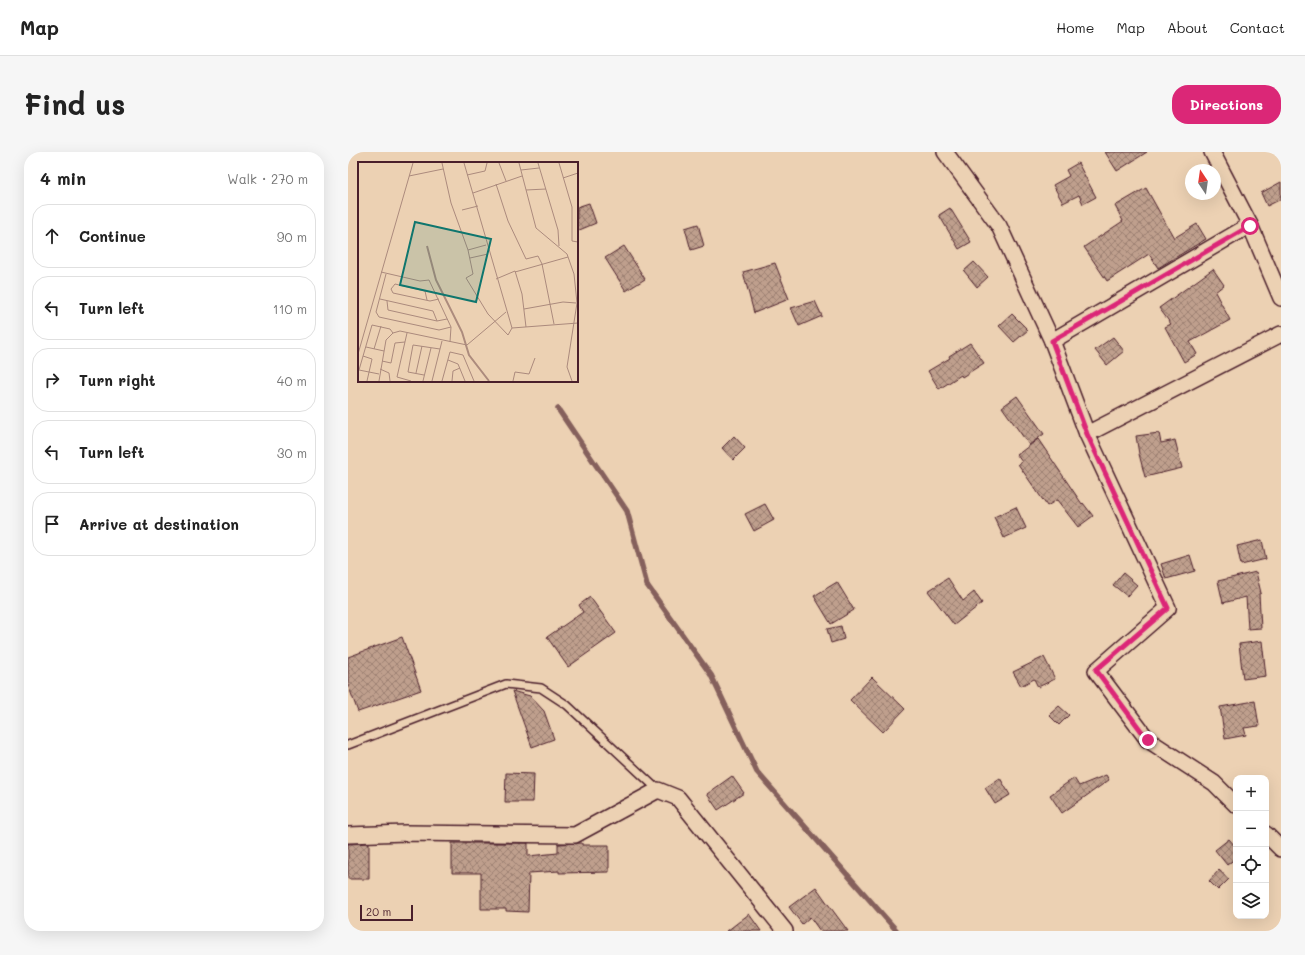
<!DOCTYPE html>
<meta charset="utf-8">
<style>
:root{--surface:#fff;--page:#f6f6f6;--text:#222;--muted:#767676;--line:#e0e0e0;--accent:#db2777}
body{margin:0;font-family:Mali,sans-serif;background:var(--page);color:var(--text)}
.controls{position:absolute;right:12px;bottom:12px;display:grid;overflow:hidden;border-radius:8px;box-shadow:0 4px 16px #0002}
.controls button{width:36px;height:36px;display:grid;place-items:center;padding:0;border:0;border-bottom:1px solid var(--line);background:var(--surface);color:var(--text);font:20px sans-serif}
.compass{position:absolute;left:837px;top:12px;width:36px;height:36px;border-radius:50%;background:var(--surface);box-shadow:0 4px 16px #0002;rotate:347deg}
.scale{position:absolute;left:12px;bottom:10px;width:53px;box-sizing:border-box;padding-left:4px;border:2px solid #4a1f2b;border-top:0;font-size:11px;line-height:14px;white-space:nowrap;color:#4a1f2b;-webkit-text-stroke:3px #ecd1b3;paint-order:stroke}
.stop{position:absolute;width:12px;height:12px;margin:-9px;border:3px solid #db2777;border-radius:50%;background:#fff}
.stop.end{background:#db2777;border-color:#fff;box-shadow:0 1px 4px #0008}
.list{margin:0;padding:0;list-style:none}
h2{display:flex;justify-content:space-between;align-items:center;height:52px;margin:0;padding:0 16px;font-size:17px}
h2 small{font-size:13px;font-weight:400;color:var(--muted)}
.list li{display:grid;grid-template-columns:26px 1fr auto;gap:12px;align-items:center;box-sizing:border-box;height:64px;margin:0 8px 8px;padding:0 8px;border:1px solid var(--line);border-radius:16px}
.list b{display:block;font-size:15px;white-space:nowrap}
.list em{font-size:13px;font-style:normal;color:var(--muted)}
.icon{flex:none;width:22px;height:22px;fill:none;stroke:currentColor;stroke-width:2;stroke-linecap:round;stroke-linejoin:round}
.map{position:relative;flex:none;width:933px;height:779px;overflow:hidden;border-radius:16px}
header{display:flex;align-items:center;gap:24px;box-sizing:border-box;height:56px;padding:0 20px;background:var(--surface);border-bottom:1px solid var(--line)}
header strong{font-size:19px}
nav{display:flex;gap:22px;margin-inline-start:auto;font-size:14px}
.intro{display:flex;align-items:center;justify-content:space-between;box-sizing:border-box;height:96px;padding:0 24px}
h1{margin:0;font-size:28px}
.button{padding:10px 18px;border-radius:16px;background:var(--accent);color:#fff;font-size:14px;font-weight:700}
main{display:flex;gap:24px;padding:0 24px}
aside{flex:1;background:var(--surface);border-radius:16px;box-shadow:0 4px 16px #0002}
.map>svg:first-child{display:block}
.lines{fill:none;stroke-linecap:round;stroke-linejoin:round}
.stream{stroke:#85605c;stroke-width:5.5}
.building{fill:url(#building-cross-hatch);stroke:#4a1f2b}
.service-casing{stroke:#4a1f2b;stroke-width:10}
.minor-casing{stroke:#4a1f2b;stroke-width:18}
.service{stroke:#ecd1b3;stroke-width:7}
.minor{stroke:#ecd1b3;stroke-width:15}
.route{stroke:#db2777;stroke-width:5}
.inset-river{fill:none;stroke:#ac8b7d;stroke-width:2}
.inset-road{fill:none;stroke:#ab8a7d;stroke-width:1}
.view{fill:#0f766e;fill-opacity:0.15;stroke:#0f766e;stroke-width:2}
.inset-edge{fill:none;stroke:#4a1f2b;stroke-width:2}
</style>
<header>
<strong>Map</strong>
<nav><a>Home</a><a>Map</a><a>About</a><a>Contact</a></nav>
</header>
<div class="intro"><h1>Find us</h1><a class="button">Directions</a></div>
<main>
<aside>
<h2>4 min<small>Walk · 270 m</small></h2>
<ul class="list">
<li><svg class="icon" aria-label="ahead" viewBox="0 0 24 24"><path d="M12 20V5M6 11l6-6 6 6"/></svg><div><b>Continue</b></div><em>90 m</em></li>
<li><svg class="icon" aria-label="left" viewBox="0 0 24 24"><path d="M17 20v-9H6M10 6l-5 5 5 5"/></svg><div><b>Turn left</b></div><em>110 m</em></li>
<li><svg class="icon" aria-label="right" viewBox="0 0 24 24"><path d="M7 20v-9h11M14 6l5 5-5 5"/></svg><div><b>Turn right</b></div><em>40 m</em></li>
<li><svg class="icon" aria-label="left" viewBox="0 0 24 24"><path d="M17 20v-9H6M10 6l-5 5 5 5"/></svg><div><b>Turn left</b></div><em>30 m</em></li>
<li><svg class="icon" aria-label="arrive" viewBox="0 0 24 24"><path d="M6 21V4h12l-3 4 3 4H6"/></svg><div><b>Arrive at destination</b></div></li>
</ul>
</aside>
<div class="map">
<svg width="933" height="779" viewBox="0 0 933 779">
<defs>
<pattern id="building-cross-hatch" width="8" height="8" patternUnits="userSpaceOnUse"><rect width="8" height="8" fill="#bf9f8d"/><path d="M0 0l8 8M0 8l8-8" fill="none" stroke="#9d8173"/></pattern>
</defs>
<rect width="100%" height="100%" fill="#ecd1b3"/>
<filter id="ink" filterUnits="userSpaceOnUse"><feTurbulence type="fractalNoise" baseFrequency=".025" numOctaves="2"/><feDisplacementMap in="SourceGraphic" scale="8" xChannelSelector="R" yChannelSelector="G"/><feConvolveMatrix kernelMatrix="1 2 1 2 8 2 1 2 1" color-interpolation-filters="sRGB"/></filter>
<g filter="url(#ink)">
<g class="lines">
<path class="stream" d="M210,257L279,359L299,433L363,523L409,620L549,779"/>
</g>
<g class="building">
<path d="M757,0H799L769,19Z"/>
<path d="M730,11L748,45L735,52L731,43L715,51L705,33L721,24L718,18Z"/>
<path d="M933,30V47L919,54L913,41Z"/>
<path d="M798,36L826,86L849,72L858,87L810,116L801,102L759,129L736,95L775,69L767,54Z"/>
<path d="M241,51L248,71L229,79V55Z"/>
<path d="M602,56L623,90L611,97L591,63Z"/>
<path d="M350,72L356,94L343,98L337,76Z"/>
<path d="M276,94L297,127L278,139L257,106Z"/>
<path d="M626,110L640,125L629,135L616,119Z"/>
<path d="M427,111L441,147L406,161L395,120Z"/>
<path d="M865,117L876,133L867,140L882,168L842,190L849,202L836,210L817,175L823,172L811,156Z"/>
<path d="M467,149L474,164L451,174L443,156Z"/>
<path d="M664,162L680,178L666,190L651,174Z"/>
<path d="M765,185L776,199L759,213L747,198Z"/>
<path d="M622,191L636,211L614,225L613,223L591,237L580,219L602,206L601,204Z"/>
<path d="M669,244L696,282L681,293L654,255Z"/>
<path d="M811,281L813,291L827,288L834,316L797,325L791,302L788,284Z"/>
<path d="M386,284L397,296L385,308L374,296Z"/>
<path d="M690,287L734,352L735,351L745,364L730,375L709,348L699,354L670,312L674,310L669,303Z"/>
<path d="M417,352L426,368L406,379L397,362Z"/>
<path d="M668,355L678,376L656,386L646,365Z"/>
<path d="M914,388L918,407L893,413L889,394Z"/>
<path d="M842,403L847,419L818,427L813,412Z"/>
<path d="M908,420L913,441L911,442L913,476L900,477L898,445L875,451L870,429Z"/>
<path d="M775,421L789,433L779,444L765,433Z"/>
<path d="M600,426L615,449L626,440L634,451L606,473L580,439Z"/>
<path d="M489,430L506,458L483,472L466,444Z"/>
<path d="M242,445L268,481L220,515L199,485L235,460L231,453Z"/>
<path d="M493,474L496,487L483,491L479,477Z"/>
<path d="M54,485L73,538L10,560L0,533V505Z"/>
<path d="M914,489L918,524L895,527L891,492Z"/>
<path d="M696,505L707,527L690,535L686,527L673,534L665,520Z"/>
<path d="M524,525L557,557L535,580L502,548Z"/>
<path d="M164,539L182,544L196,559L206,587L184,595Z"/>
<path d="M907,549L911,574L896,576L898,583L877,587L872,555Z"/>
<path d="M711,554L721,563L711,573L701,563Z"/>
<path d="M158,621L186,622L185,650H157Z"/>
<path d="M758,623L761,628L714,661L702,643L726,626L731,634Z"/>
<path d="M384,624L396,641L370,658L359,642Z"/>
<path d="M652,626L662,643L647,652L637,636Z"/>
<path d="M881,687L888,695V706L879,713L867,698Z"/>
<path d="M21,691V727H0V692Z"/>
<path d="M104,691H180V704L210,701V692L234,691V693H261V720L211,721V719L181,721L180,760L158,759V757H133V721H104Z"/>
<path d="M871,718L881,727L870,738L861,729Z"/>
<path d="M468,735L480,752L500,779H472L462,765L454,772L441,755Z"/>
<path d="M401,762L413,779H379Z"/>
</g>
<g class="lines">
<g class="service-casing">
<path id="service" d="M0,593L158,532L193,536L219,553L310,638"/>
</g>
<g class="minor-casing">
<g id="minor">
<path d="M597,0L651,74L704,189L739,282L820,456L748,519L800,588L866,631L888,653"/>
<path d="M864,0L902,73L933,146"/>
<path d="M704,189L902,73"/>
<path d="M739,282L933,182"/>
<path d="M918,682L933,697"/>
<path d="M0,683L58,681L227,683L310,638L330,646L437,779"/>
</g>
</g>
<use href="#service" class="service"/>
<use href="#minor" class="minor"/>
</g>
</g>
<g class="lines" filter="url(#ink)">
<path class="route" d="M800,588L748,518L820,456L739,282L704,189L902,74"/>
</g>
<g transform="translate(10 10)">
<rect width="220" height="220" fill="#ecd1b3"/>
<path class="inset-river" d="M69,84L78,118L104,170L111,193L131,219"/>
<path class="inset-road" d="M84,1L93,41L110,88L115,112L108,116L130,152L150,173L154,166L106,1M141,1L148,19M161,1L178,66L209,92L216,112L219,141L209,205L214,219M180,1L200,68L201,84M201,1L214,45V79L220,80M163,8L181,6M109,13L127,9L129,1M51,14L85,7M205,16L220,11M138,22L150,59L168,97L180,94L184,102L196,162M168,28L188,27M115,31L164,14M104,48L120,44M110,88L128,83M112,96L130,92M23,110L62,119L71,118L93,165L92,180M157,110L210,95M28,112L18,150L21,155L81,168L93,165M138,117L157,109L164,132L168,165M22,137L75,149L79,159M69,138L67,129L37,122L33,127L35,131L72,139L81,137M29,139L30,148L79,159L89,157M166,147L205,140L218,141M154,166L220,161M49,171L39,215L53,219M8,185L26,189M16,187L23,164M0,192L55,1M5,194L14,197L9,219M90,198L100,202L107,219M24,199L33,201L37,181L47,180M22,207L31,211L32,219M1,208L14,163L32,167L35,171M1,208L21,212M58,211L64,184M66,213L50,210L55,183L82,187M21,219L28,178L35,171L42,169L109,183L148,150M65,219L73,186M74,219L84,179M84,219L92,190L105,193L116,219M94,219L95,209L102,206M155,219L157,210L171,212L177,196"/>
<path class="view" d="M57,60L133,77L118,140L42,123Z"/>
<rect width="220" height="220" class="inset-edge"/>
</g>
</svg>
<div class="controls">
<button>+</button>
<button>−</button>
<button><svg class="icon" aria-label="locate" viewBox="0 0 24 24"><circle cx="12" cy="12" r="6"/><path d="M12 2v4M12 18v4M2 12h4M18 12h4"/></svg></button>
<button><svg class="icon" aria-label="layers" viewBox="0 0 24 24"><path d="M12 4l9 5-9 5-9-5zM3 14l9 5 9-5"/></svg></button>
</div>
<svg class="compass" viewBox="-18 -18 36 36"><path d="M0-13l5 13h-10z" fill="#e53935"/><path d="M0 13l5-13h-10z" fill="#767676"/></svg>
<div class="scale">20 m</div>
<div class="stop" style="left:902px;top:74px"></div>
<div class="stop end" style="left:800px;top:588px"></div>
</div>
</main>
